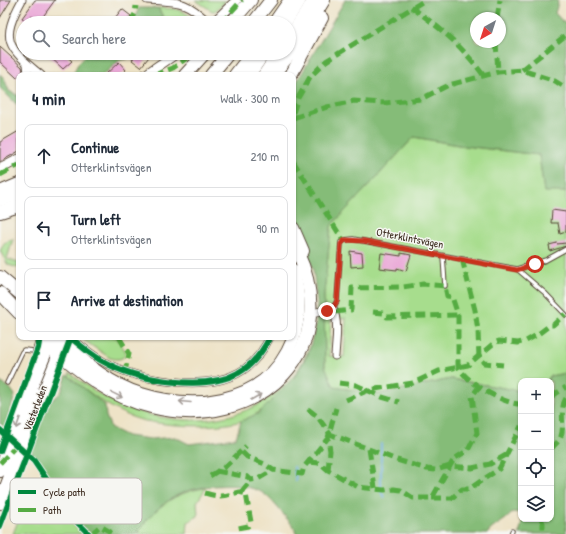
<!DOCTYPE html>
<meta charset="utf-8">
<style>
:root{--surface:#fff;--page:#f6f6f7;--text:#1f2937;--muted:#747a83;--line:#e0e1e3}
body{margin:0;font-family:"Patrick Hand",sans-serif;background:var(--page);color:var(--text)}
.controls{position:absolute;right:12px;bottom:12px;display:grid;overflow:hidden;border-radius:8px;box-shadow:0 1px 3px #0004}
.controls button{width:36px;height:36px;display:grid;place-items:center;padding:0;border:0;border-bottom:1px solid var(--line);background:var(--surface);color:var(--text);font:20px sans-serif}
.compass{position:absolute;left:470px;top:12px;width:36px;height:36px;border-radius:50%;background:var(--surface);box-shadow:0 1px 3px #0004;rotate:219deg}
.stop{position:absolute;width:12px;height:12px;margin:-9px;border:3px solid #c8321e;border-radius:50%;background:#fff}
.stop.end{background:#c8321e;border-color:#fff;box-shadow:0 1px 4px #0008}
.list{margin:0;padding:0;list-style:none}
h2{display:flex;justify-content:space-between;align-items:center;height:52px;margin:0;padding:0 16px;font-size:17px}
h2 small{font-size:13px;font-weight:400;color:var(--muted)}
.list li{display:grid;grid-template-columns:26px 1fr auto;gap:12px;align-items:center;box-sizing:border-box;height:64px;margin:0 8px 8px;padding:0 8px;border:1px solid var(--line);border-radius:8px}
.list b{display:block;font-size:15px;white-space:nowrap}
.list p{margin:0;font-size:13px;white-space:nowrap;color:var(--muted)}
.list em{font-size:13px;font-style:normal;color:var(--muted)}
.icon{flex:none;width:22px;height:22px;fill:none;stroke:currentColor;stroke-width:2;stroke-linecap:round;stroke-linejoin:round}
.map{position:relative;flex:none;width:566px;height:534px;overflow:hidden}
.search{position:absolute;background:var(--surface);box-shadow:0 1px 3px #0004;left:16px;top:16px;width:280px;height:44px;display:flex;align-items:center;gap:10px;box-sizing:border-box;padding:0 14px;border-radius:22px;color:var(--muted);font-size:15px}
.panel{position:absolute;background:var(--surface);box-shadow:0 1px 3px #0004;left:16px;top:72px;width:280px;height:268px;border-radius:8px}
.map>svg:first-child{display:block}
.green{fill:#a7dd8d;stroke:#718456;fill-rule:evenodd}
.forest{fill:#85bc78;stroke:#60734b;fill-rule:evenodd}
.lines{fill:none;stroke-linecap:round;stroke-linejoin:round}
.stream{stroke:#69aadc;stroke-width:2}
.building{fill:#eaa7d7}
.service-casing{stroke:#564637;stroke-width:5.5}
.minor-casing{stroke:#564637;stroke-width:9}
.tertiary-casing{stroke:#564637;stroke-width:11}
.trunk-casing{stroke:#564637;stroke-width:14}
.service{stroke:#fff;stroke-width:3.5}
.minor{stroke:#fff;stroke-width:7}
.tertiary{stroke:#fff;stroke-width:9}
.trunk{stroke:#fff;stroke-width:12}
.trunk-bridge-casing{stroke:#564637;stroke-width:14;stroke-linecap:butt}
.trunk-bridge{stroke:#fff;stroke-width:12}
.quiet{stroke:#55ab43;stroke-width:5;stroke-dasharray:10 5;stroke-linecap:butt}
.cycleway-casing{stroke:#f6f6f2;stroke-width:8}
.cycleway{stroke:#00873e;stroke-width:6}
.oneway{stroke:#a79f9a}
.route{stroke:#c8321e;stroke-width:5}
.labels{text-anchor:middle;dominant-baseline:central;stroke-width:3;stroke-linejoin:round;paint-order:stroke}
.street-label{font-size:11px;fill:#3b2a1e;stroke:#f6f6f2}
.key{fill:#f6f6f2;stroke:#beb9b2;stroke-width:1}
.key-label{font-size:11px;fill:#3b2a1e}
</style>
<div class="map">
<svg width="566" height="534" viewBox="0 0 566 534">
<rect width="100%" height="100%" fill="#f6f6f2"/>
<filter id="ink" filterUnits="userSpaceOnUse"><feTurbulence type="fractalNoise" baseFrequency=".025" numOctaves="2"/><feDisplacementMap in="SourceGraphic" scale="8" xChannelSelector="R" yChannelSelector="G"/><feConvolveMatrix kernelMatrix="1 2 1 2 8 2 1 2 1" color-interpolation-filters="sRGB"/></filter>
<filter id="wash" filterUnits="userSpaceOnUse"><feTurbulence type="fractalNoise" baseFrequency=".012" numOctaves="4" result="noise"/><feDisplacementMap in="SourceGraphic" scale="16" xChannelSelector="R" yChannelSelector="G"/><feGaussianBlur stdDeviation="0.9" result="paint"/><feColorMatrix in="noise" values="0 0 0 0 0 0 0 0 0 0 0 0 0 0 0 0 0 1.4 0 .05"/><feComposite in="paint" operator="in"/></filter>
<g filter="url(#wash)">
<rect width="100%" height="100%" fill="#eee3c7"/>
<g class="green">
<path d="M195,0L226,1L215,11H212Z"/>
<path d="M158,8C172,8 188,9 195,23H167Z"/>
<path d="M414,137L464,146L539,155L544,191L566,192V373L550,376L547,381H521V391L451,379L380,394L333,387L325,366L324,294L331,226ZM331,318H346L344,357L329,356Z"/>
<path d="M13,239L7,259L19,263V268L8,265L0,251L4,243Z"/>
<path d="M79,337H116L126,352C124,360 118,360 110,358Z"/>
<path d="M310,347C303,374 268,413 241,421C217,429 166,426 141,420C113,412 91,394 69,376L70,373C84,384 99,395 116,403C175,430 252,428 295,374C301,366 305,356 310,347Z"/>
<path d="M33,480L79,531L84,534H13Z"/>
<path d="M206,488L197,502L198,516L188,522L187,534H137C152,508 177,491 206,488Z"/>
</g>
<g class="forest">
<path d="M345,0H557L558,3L555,13L563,22H566V192H544L539,155L464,146L414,137L331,226L324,294L325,366L334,387L380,394L451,379L521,391V513L513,512C505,522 492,526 487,534H296L294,527C286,518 272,499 263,493C244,481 201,485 182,493C164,501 147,517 137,534C123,534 107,534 94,534C74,531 41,467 30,449L38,422L47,404L61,393L67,375L105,405L106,416L111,428L127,436L151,439L175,437L189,444L236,438L241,421L259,413L294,378L308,354L316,325L317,303L313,269L293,216V88ZM476,18H500V42H476Z"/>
<path d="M139,8H158L163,17L156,20L154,23H132Z"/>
<path d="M104,53H131L127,59L120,60L103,75H72L79,62L86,55C93,58 98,57 104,53Z"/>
<path d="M0,74L4,78L9,91L19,96V107L0,88Z"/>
<path d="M566,373V534H519L523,519H551V381H547L550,376Z"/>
<path d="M0,382L10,388L15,395L5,428L0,424Z"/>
</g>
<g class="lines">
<g class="stream">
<path d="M381,444V491L384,498"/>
<path d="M294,467L296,481"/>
</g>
</g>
<g id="blocks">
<g class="building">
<path d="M0,0H11L0,18Z"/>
<path d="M35,0H55L39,22L31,16L27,21L22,18Z"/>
<path d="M122,9L131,16L125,23H111Z"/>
<path d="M0,47L22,67L23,71L17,78L0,62Z"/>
<path d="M46,53H63L72,61L63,69Z"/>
<path d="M137,53H152L141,67L132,60Z"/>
<path d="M119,62L126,70L121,75H105Z"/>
<path d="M19,131V151L0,162V142Z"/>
<path d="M552,210L566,212V232L560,234L558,223H551Z"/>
<path d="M557,243V244L566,243V246L550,251L549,245Z"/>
<path d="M350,251L362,253L363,266L351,267Z"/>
<path d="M381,253L401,256V253L411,255L406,271L397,268V270L379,268Z"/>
</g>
</g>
</g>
<g filter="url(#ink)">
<use href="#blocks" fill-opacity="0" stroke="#564637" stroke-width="1"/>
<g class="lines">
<g class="service-casing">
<g id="service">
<path d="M443,256L445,286"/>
<path d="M517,269L546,260L566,249"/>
<path d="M333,308L337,301L341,242L345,240L353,239L517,269L545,293L566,315"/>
<path d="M7,383L22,352L24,350L34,351"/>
<path d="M511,534L512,531"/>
</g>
</g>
<g class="minor-casing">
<g id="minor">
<path d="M22,0C0,40 7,47 41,75"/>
<path d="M147,0C179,2 186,0 209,23"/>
<path d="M27,64L28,75"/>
<path d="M317,312L333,308C339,323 336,340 335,356"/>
<path d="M70,337C83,348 95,358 110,365C142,381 206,391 238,373C253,365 263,351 270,337"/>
</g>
</g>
<g class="tertiary-casing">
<g id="tertiary">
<path d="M213,23L237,0"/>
<path d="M145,75L177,53"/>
<path d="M0,169L19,159"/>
</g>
</g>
<g class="trunk-casing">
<g id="trunk">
<path d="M231,23L251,0"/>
<path d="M253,23L271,0"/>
<path d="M274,23L290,0"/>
<path d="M285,23L300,0"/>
<path d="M289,38L314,0"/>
<path d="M185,75L205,53"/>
<path d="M211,75L229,53"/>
<path d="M235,75L252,53"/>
<path d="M249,75L264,53"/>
<path d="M264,75L279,53"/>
<path d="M273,75L292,52L324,0"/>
<path d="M291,75L322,18"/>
<path d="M0,192L19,184"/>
<path d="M0,200L19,194"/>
<path d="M0,212L19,206"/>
<path d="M293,228L303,251"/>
<path d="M0,277L19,293"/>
<path d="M0,293L19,313"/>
<path d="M59,337C81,361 109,384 141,394C167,402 196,405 222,399C284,386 311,328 293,270"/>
<path d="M51,346C80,373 111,397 151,407C258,434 350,349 293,243"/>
<path d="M0,471L32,386"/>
<path d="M0,503L56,354"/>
</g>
</g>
<use href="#service" class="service"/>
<use href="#minor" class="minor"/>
<use href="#tertiary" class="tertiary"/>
<use href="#trunk" class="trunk"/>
<g class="trunk-bridge-casing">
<g id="trunk-bridge">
<path d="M56,354L65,337"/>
<path d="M38,356L43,337"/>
<path d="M32,386L52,337"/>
</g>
</g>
<use href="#trunk-bridge" class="trunk-bridge"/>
<g class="quiet">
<path d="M411,7C442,29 461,45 484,76"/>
<path d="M497,18L500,0"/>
<path d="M130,23L135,14L136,6"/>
<path d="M221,23L242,0"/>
<path d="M496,42L498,72"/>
<path d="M98,54L99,53"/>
<path d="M522,70L566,35"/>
<path d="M154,75L173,68L194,53"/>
<path d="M293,113L298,98L310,77L326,61L425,0"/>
<path d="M293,118L327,107L354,101L385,103L421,99L449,85L498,72L522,70L555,81L566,88"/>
<path d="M293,161L343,240"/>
<path d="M0,175L19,165"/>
<path d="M462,259L475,310L478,331L479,358L484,363L503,365"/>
<path d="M335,312L351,310L352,288L403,287L423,284L445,286L447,296L452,297L458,315V366C464,381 505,405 521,404"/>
<path d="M373,312L383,313L387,317L458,315"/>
<path d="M119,337L129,354L125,371"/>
<path d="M339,383L356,385L382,397L399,402"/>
<path d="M551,397L566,387"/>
<path d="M346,400L369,390L413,383L439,371L468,365L494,343L499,341L518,343L526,341L537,335L550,325H553L565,314"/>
<path d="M308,409L317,416L330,434L397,460L427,469L436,470L450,466L472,468L490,464L506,455"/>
<path d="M369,449L375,488"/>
<path d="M551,449C554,445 560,441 561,436C565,424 559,409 566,398"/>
<path d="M242,452L247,457L265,464L273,470L302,474L304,467L328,438L336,408"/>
<path d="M309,462L320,463L328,470L358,487L384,490L394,489L401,490L413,498H432L454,459L468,450L477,433L472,396L478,388"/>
<path d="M0,463L17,445"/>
<path d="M328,470L330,451L328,438"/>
<path d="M216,471L248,477L251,480L258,479L273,470"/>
<path d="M210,476L226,466L246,446"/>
<path d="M241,492L251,480"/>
<path d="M205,493C221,498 224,496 239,492L246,494L251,522L248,526L238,528"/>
<path d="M432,498H452L462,489H469L499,469L521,426"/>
<path d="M541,519L543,523V534"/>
<path d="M91,534L100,526L114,534"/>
</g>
<g class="cycleway-casing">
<g id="cycleway">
<path d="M70,337C83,348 95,358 110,365C142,381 206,391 238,373C253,365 263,351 270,337"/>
<path d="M0,430L34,461L71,516L89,534"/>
<path d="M0,451L38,348L40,337"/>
<path d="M0,526L71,337"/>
</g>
</g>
<use href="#cycleway" class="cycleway"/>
</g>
<defs><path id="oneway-shaft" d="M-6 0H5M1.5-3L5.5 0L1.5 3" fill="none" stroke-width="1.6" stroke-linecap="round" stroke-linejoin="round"/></defs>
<g class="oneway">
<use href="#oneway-shaft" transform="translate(117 395) rotate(26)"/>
<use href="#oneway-shaft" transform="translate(256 397) rotate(-30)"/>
<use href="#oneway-shaft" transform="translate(185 402) rotate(-175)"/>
<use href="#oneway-shaft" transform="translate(18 423) rotate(110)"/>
</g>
</g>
<g class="lines" filter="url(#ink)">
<path class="route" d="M327,311L333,308L337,301L341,244L345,240L364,241L517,270L535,264"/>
</g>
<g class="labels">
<g class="street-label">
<text transform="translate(410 238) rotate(11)">Otterklintsvägen</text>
<text transform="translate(35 408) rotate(-69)">Västerleden</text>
</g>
</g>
<rect x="10" y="478" width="132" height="46" rx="6" class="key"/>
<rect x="18" y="490" width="18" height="4" fill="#00873e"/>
<rect x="18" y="508" width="18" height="4" fill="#55ab43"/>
<g class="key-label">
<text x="43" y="496">Cycle path</text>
<text x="43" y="514">Path</text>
</g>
</svg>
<div class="controls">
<button>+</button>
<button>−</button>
<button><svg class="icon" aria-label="locate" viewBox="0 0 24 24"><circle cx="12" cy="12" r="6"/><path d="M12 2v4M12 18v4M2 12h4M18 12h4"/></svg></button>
<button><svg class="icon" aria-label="layers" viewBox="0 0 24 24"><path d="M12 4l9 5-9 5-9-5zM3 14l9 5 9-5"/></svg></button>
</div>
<svg class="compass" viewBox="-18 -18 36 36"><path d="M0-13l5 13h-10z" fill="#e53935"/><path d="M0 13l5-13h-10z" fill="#747a83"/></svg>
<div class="stop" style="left:535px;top:264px"></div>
<div class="stop end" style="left:327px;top:311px"></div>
<div class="search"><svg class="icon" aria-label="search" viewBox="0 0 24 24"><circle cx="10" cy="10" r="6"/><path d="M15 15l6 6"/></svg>Search here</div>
<section class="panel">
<h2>4 min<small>Walk · 300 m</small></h2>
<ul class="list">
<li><svg class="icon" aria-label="ahead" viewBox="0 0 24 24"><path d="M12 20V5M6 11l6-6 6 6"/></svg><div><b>Continue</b><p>Otterklintsvägen</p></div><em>210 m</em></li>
<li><svg class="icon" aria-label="left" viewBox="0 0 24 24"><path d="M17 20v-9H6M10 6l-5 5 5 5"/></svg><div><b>Turn left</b><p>Otterklintsvägen</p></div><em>90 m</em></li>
<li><svg class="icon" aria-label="arrive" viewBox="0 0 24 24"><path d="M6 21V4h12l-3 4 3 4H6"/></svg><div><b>Arrive at destination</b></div></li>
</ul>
</section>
</div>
